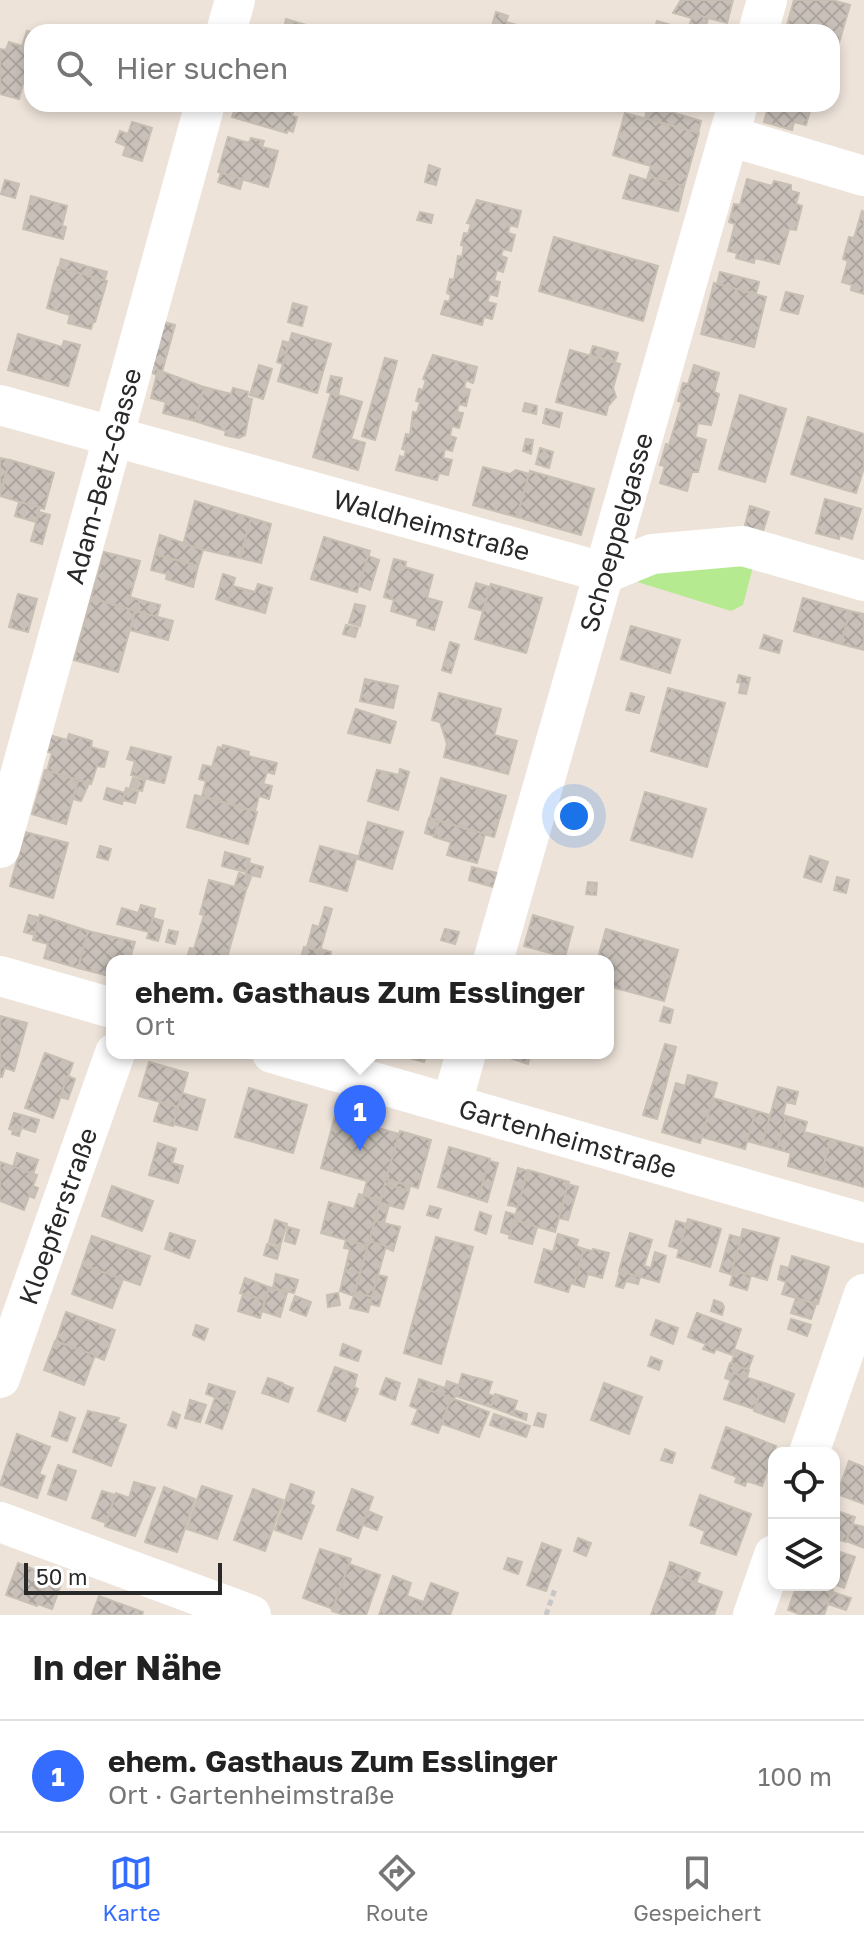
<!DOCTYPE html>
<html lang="de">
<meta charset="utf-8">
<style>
:root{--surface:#fff;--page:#f2f2f2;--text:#222;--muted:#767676;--line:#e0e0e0;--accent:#346cff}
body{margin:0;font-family:"Golos Text",sans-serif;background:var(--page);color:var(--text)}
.controls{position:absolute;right:24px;bottom:24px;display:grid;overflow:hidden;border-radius:16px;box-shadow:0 4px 12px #0003}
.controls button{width:72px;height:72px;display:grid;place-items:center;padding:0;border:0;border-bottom:2px solid var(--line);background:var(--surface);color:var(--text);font:40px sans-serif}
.scale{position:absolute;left:24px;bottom:20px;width:198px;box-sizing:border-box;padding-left:8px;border:4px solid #292929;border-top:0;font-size:22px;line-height:28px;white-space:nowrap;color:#292929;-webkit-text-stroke:6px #fff;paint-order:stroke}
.you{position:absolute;left:574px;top:816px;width:28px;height:28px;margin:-20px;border:6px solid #fff;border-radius:50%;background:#1a73e8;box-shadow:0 0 0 12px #1a73e833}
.badge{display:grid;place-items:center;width:52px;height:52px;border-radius:50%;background:var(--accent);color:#fff;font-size:26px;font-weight:700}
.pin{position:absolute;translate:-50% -66px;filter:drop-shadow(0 2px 4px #0008)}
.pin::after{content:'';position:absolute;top:42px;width:28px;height:24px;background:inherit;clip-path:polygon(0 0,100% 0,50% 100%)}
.popup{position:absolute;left:106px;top:955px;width:508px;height:104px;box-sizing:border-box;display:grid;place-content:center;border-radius:16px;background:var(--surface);filter:drop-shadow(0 2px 6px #0005);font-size:26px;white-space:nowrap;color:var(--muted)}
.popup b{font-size:30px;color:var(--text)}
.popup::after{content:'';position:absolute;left:50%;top:100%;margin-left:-16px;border:16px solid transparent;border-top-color:var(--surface)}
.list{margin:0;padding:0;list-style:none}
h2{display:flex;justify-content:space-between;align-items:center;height:104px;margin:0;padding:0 32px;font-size:34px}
h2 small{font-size:26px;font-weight:400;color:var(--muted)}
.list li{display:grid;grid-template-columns:52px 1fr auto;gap:24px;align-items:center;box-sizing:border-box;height:112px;padding:0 32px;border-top:2px solid var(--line)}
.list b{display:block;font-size:30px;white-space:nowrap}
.list p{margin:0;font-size:26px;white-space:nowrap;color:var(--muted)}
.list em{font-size:26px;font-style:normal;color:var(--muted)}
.icon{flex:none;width:44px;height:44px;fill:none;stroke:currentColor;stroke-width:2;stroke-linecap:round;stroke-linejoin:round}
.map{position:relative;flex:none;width:864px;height:1615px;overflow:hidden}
.search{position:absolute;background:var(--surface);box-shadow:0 4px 12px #0003;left:24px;right:24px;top:24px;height:88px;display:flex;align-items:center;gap:20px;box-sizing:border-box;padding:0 28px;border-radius:24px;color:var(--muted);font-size:30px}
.sheet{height:216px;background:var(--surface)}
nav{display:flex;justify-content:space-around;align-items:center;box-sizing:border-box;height:112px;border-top:2px solid var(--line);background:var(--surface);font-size:22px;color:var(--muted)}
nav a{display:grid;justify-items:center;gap:4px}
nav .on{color:var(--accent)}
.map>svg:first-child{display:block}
.grass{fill:#b6ea90}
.building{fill:url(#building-cross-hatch);stroke:#c8bfb3;stroke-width:2}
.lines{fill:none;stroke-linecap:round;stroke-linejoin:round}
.path{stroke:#c7c7c7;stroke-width:5;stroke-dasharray:6 4;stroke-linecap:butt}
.minor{stroke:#fff;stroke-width:40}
.labels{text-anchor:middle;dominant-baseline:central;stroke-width:8;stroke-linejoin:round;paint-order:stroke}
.street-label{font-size:26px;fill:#292929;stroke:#fff}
</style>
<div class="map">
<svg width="864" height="1615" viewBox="0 0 864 1615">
<defs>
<pattern id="building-cross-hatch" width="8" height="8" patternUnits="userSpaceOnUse" patternTransform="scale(2)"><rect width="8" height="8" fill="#c8c0b9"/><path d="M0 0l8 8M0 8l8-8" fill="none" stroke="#aca59f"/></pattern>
</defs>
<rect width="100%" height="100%" fill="#ede3d9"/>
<path class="grass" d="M693,562L753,567L743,605L731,611L631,580Z"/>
<g class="building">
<path d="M681,0H733L727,23L693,14L692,18L673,13Z"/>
<path d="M794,0H832L850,5L834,60L832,59V32H785Z"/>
<path d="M496,12L508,16L506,22L524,27L523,32L492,26Z"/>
<path d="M693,14L708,18L705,32L688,30Z"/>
<path d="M286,19L330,32H283Z"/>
<path d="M657,21L688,30L695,32H654Z"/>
<path d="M27,31L32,32V49L22,46Z"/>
<path d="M9,42L32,49L19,99L0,94V49L6,50Z"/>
<path d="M236,104H295L292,116L297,117L293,132L288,130L287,133L232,117Z"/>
<path d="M769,104H812L806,125L794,122L792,130L764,122Z"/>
<path d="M648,105L701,121L698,133L645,118Z"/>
<path d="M625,113L699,133L684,186L648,176L651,166L613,155Z"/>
<path d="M132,122L152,128L142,161L123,155L126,146L116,142L120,131L128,134Z"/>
<path d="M228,137L249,143L251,138L264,141L262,147L278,151L268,187L218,172Z"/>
<path d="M429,165L440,169L436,185L425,182Z"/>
<path d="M221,173L243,179L240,189L218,182Z"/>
<path d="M630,175L647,180L648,176L684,186L678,211L623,198Z"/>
<path d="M747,179L772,186L774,181L791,185V191L799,193L796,204L802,206L796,230L789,229L779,264L755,258L754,263L736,258L737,253L728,251L735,224L729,222L734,204L740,205Z"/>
<path d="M5,180L19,184L15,198L1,194Z"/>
<path d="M31,196L67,206L62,226L66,227L63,239L23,229Z"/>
<path d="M477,200L521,211L517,227L510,225L508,233L515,235L511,251L503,249L501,256L507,258L503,272L497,270L494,281L500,282L497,296L490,294L487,302L496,304L492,319L484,317L482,325L441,314L445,301L449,302L451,295L447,293L450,279L454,280L458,256L462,257L464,246L461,245L464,233L468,234L471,224L467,223Z"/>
<path d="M862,211L864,212V294L851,290L852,285L842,282L848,261L843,259L849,237L854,238Z"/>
<path d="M420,212L433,215L431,223L417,220Z"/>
<path d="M554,237L658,266L643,321L539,291Z"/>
<path d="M61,259L107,272L104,281L59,268Z"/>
<path d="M58,267L107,281L95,322H93L91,329L68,323L70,315L47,308Z"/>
<path d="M720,272L759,282L756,294L717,284Z"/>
<path d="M714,283L766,297L754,347L701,334Z"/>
<path d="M786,292L803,296L798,314L781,310Z"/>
<path d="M293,303L307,307L302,326L288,322Z"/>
<path d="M164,322L175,325L162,372L158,370L157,375L150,372Z"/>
<path d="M292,333L331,344L317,393L278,381Z"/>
<path d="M18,334L62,347L64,341L80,345L68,386L8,370Z"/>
<path d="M283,341L289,343L283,364L277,362Z"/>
<path d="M593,346L618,353L615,362L590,355Z"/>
<path d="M570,350L620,364L613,388L616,397L608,406L606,415L556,402Z"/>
<path d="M433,355L477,367L473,383L466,380L464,388L470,390L466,406L459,404L457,412L463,413L459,428L452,426L450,436L456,438L452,451L445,449L443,458L452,460L448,475L439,473L437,480L396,470L400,456L404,458L406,450L402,449L406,434L410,435L413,412L417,413L420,402L416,401L419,389L423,390L426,380L423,379Z"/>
<path d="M385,358L397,361L375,440L362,436Z"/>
<path d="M259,365L272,369L263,399L250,395Z"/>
<path d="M694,365L719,373L714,392L719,394L711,425L698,423L695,437L706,440L698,472H692L687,491L660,483L665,466L660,465L666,444L669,445L682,402L678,401L683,383L688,384Z"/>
<path d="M158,370L204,387L195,421L163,413L166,402L151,398Z"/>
<path d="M331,376L342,378L338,395L327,392Z"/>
<path d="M204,387L231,394L233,388L248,392L247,398L252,399L245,435L239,438L225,435L226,431L195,421Z"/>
<path d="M331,393L362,402L351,439L365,443L358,470L313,457Z"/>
<path d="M740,395L786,409L765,482L719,469Z"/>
<path d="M525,403L537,406L536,414L523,411Z"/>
<path d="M546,409L562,413L559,427L543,423Z"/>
<path d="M808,417L864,434V468L856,493L791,474Z"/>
<path d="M526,439L533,440L531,454L523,451Z"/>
<path d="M540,448L553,452L549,468L536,464Z"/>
<path d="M0,458L10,460L0,494Z"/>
<path d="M10,460L54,473L44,509L0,496Z"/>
<path d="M483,467L510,474L516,470L529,474L517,517L473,505Z"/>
<path d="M530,471L594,489L581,535L517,517Z"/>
<path d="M825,499L861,509L852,539L840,535L839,539L816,533Z"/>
<path d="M195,501L251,518L240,558L183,545Z"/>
<path d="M19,502L40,507L36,522L15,516Z"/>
<path d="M750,506L769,512L762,534L744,529Z"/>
<path d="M39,512L50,515L42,544L31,541Z"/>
<path d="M251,518L271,524L261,563L240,558Z"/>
<path d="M160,535L203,550L198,566L155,554Z"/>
<path d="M324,537L370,551L357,592L311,579Z"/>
<path d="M104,552L140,561L130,597L140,600L136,611L91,598Z"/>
<path d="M155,554L198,566L193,587L166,579L167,574L151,570Z"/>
<path d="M368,556L379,560L370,590L359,586Z"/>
<path d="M394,559L406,562L405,567L433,575L427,598L442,602L434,630L417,625L418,619L391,611L394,600L384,597Z"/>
<path d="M223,574L235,578L228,603L216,599Z"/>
<path d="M476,583L490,587L483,611L469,607Z"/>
<path d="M258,584L272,588L265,613L228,603L233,586L255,592Z"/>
<path d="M491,584L542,598L526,653L475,639Z"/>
<path d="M18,594L37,599L28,632L9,627Z"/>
<path d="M91,598L135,611L118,672L74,660Z"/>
<path d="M803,598L850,611L841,644L794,631Z"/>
<path d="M140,600L160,605L157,617L136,611Z"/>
<path d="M355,604L365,606L360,626L349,623Z"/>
<path d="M135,611L173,621L168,640L130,630Z"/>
<path d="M850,611L864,614V650L841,644Z"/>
<path d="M346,625L358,628L355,637L343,634Z"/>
<path d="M631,626L680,640L670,673L621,659Z"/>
<path d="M764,635L782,641L779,653L760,648Z"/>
<path d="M450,642L459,645L451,673L442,670Z"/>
<path d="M739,675L750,678L746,694L739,693L741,683L737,682Z"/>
<path d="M365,679L398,686L393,708L360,701Z"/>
<path d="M668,688L725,703L707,767L651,751Z"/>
<path d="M439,693L501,709L494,735L517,741L508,774L444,757L447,744L440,722L432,720Z"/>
<path d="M631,693L644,697L639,713L626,710Z"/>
<path d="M356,709L396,722L390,743L348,733Z"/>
<path d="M69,734L92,741L91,747L108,752L104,767L97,766L91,784L47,771L52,753L45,751L49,735L67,740Z"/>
<path d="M223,745L249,752L248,756L277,763L274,774L267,772L263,784L272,786L269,799L259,796L255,811L202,796L206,781L199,779L203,765L212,767L218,747L222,748Z"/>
<path d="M131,747L171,757L164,783L131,775L135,761L127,759Z"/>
<path d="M400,769L409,772L398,810L368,801L377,770L399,775Z"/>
<path d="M45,770L78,780L66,824L32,814Z"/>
<path d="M133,778L145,780L142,791L130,787Z"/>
<path d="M441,778L506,796L494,837L430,818Z"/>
<path d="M78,780L89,783L81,801L73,799Z"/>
<path d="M107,788L125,793L122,804L104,799Z"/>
<path d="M126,788L138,792L135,803L123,800Z"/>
<path d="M645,792L706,809L692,857L631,840Z"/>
<path d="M195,795L257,812L248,844L187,827Z"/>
<path d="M429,818L439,821L434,836L425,833Z"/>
<path d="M439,821L485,834L477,863L447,855L451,842L434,837Z"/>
<path d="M368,822L403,832L392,869L358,859Z"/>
<path d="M25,832L68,843L53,898L10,886Z"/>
<path d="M100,846L111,849L108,860L97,857Z"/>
<path d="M320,846L357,856L347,891L310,881Z"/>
<path d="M225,852L250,859L246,872L222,866Z"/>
<path d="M810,856L828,862L821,882L804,877Z"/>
<path d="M249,863L263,867L260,877L246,874Z"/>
<path d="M472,867L497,873L493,887L469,880Z"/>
<path d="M239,873L251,877L247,888L235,885Z"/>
<path d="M837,877L849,880L846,893L834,890Z"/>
<path d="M209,880L246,890L226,961H186L190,948L194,949L204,915L200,914Z"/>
<path d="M588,882L597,883L596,895L586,894Z"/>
<path d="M141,905L155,909L149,932L117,924L122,908L138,913Z"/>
<path d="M325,907L332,909L320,951L307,947L313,925L319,927Z"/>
<path d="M29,915L40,918L35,935L24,932Z"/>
<path d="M40,915L88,931L78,968L44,958L48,944L33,940Z"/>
<path d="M533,915L573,927L565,957L524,946Z"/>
<path d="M153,918L163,921L158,941L147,938Z"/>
<path d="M445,929L459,932L455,944L441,940Z"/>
<path d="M606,929L678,950L664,1001L608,986V961H597Z"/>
<path d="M169,930L178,932L175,944L166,942Z"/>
<path d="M88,931L135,942L129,961H112L109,976L78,968Z"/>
<path d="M304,947L320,951L318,961H300Z"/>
<path d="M321,949L331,952L329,961H318Z"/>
<path d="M664,1007L673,1010L670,1023L660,1021Z"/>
<path d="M0,1016L27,1023L14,1071L5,1068L2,1077H0Z"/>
<path d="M665,1044L676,1047L657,1119L643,1115Z"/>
<path d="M45,1053L73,1063L53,1118L25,1108Z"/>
<path d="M392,1053H427L424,1062Z"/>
<path d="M495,1053H531L528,1064Z"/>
<path d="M149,1062L188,1073L178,1107L139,1096Z"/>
<path d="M688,1075L717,1083L700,1143L662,1132L676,1083L685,1086Z"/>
<path d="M68,1076L75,1079L68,1099L60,1097Z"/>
<path d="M778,1087L798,1092L795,1104L786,1102L783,1115L786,1116L777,1149L762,1145Z"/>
<path d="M249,1088L307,1105L293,1153L235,1137Z"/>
<path d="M182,1093L205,1100L197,1130L173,1124Z"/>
<path d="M713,1098L756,1111L745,1149L702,1137Z"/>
<path d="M160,1102L178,1107L173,1126L154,1121Z"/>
<path d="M756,1111L770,1115L762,1145L747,1141Z"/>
<path d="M14,1113L25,1116L19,1136L12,1134L13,1130L9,1129Z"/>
<path d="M25,1116L39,1120L35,1132L22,1128Z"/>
<path d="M335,1116L399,1134L380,1201L363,1196L367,1181L321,1168Z"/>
<path d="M786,1116L807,1122L804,1132L831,1139L821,1175L788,1166L791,1153L777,1149Z"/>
<path d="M400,1131L431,1140L418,1188L386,1179Z"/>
<path d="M831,1139L864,1148V1187L821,1175Z"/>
<path d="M158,1143L176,1149L172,1163L183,1166L178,1183L149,1175Z"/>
<path d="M449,1147L490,1159L478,1199L438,1187Z"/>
<path d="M17,1153L38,1160L33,1174L13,1167Z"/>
<path d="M489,1161L498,1163L487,1202L478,1199Z"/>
<path d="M0,1162L37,1175L33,1186L38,1188L34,1198L29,1196L24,1210L0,1201Z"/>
<path d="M518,1168L528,1171L518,1207L508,1205Z"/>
<path d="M528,1170L569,1182L555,1232L514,1220Z"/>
<path d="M386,1179L410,1186L409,1191L385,1184Z"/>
<path d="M385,1184L409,1191L403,1209L380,1203Z"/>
<path d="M568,1184L578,1187L568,1220L559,1218Z"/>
<path d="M112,1186L153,1201L142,1231L102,1216Z"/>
<path d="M359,1194L380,1201L368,1246L321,1233L329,1202L354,1209Z"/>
<path d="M380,1203L389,1205L384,1223L375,1221Z"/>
<path d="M430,1206L441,1209L438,1218L427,1215Z"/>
<path d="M480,1212L491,1216L486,1234L475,1230Z"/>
<path d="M506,1212L516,1215L510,1235L501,1232Z"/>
<path d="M688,1219L721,1229L710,1267L677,1257Z"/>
<path d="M275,1220L287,1224L280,1246L269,1242Z"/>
<path d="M514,1220L537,1227L532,1244L509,1238Z"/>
<path d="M375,1221L400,1227L393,1251L369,1241Z"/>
<path d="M676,1221L686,1224L679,1249L669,1246Z"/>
<path d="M288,1227L299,1230L295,1244L285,1241Z"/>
<path d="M743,1229L779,1238L767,1280L732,1270Z"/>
<path d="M170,1233L195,1241L189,1258L165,1249Z"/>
<path d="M630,1233L652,1240L644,1266L651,1268L655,1252L666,1256L659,1282L619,1271Z"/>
<path d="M558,1234L578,1240L576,1246L584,1249L574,1284L571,1283L568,1292L535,1282L544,1249L553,1252Z"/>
<path d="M730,1235L741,1238L732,1270L733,1275L720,1271Z"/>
<path d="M92,1236L150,1256L140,1285L82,1265Z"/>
<path d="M436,1237L473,1247L441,1364L404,1353Z"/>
<path d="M346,1240L368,1246L360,1273L345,1270L350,1249L344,1248Z"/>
<path d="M369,1241L386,1246L372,1297L355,1292Z"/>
<path d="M267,1244L280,1248L277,1259L264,1255Z"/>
<path d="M584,1249L592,1251L593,1249L609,1253L602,1278L588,1274L584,1287L574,1284Z"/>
<path d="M792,1256L829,1267L818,1304L782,1294L786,1282L778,1279L781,1266L789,1268Z"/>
<path d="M82,1265L123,1279L112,1308L72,1294Z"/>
<path d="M345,1270L360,1273L354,1296L340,1291Z"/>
<path d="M620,1271L640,1277L638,1284L626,1281L623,1288L616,1286Z"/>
<path d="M734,1271L751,1275L747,1290L730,1285Z"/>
<path d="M276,1274L298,1280L294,1293L273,1288Z"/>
<path d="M378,1275L387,1277L379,1306L370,1304Z"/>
<path d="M245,1278L269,1287L265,1300L240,1293Z"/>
<path d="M269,1287L287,1293L280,1317L262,1311Z"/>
<path d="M355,1292L372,1297L368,1312L350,1308Z"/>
<path d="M338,1293L340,1305L328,1307L327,1295Z"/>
<path d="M243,1294L265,1300L260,1318L238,1311Z"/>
<path d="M295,1296L311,1302L306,1316L290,1310Z"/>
<path d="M796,1298L816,1304L811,1319L791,1313Z"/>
<path d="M714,1300L722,1303L724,1307L722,1315L711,1311Z"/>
<path d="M66,1312L115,1330L104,1360L56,1341Z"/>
<path d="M697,1313L741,1329L732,1355L716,1349L714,1353L703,1349L706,1344L688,1337Z"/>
<path d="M791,1319L811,1325L807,1336L788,1329Z"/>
<path d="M656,1320L678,1328L673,1344L651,1335Z"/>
<path d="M196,1325L208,1329L204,1340L193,1335Z"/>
<path d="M55,1341L95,1355L84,1385L44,1370Z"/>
<path d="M343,1344L361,1351L358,1361L340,1355Z"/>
<path d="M736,1350L753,1356L748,1370L731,1364Z"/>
<path d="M651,1357L662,1361L659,1370L648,1366Z"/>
<path d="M730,1363L749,1370L747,1377L733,1373L731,1380L725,1378Z"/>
<path d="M335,1367L357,1375L354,1387L358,1389L345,1421L318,1411Z"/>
<path d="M733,1373L764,1383L754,1409L724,1399Z"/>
<path d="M462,1374L492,1382L488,1394L494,1396L491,1407L456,1396Z"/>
<path d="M268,1378L283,1383L277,1398L262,1393Z"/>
<path d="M386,1378L400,1383L395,1400L380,1394Z"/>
<path d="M419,1379L445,1388L447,1381L458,1385L454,1400L417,1386Z"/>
<path d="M604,1383L642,1397L629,1434L591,1420Z"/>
<path d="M764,1383L794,1394L784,1422L754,1411Z"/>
<path d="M209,1384L235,1392L231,1403L206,1394Z"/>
<path d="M282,1384L293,1388L288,1402L277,1398Z"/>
<path d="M417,1386L451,1398L438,1433L412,1424L418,1409L410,1406Z"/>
<path d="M495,1394L517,1401L514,1410L527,1414L526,1420L491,1407Z"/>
<path d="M215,1398L231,1404L222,1429L206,1423Z"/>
<path d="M451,1398L489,1412L479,1437L442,1424Z"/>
<path d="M190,1400L206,1405L200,1422L185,1418Z"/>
<path d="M88,1411L119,1418L117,1422L126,1425L111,1466L73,1452Z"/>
<path d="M60,1412L75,1418L67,1441L52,1436Z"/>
<path d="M173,1412L180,1415L176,1428L168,1425Z"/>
<path d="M538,1413L546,1415L543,1427L534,1425Z"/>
<path d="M494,1414L530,1426L526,1437L490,1425Z"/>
<path d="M726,1427L776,1446L762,1486L747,1481L745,1486L735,1482L737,1477L712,1468Z"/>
<path d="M17,1434L50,1447L39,1474L45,1476L37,1498L0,1485Z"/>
<path d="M665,1449L675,1453L672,1463L661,1460Z"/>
<path d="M849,1461L864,1467V1504L837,1494Z"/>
<path d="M58,1465L76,1471L66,1500L48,1494Z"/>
<path d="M134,1482L155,1488L135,1536L105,1526L116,1493L129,1498Z"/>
<path d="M291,1484L314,1492L310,1504L314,1506L301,1539L275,1530Z"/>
<path d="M202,1486L232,1496L217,1539L187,1529Z"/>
<path d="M164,1487L195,1499L177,1552L145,1542Z"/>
<path d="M253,1489L283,1500L265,1551L234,1540Z"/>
<path d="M352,1489L373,1497L358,1538L337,1530Z"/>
<path d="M102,1491L115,1495L106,1523L92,1518Z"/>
<path d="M700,1495L751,1514L736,1555L701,1543L705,1531L690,1525Z"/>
<path d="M834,1510L855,1517L846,1542L834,1538Z"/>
<path d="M368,1511L382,1517L377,1530L363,1525Z"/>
<path d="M853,1524L864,1527V1548L846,1541Z"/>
<path d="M578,1538L591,1543L586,1556L574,1551Z"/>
<path d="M542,1543L561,1550L546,1591L527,1585Z"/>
<path d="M320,1549L351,1559L333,1609L303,1598Z"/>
<path d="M834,1550L855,1557L844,1588L834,1584Z"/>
<path d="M508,1558L522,1562L518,1574L504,1569Z"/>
<path d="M670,1562L700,1573L696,1583L667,1572Z"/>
<path d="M18,1563L48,1575L37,1606L6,1595Z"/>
<path d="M349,1564L380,1575L366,1615H344L332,1611Z"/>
<path d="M667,1572L722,1592L714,1615H651Z"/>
<path d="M48,1576L62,1582L52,1609L37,1604Z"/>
<path d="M393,1576L411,1583L407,1596L424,1602L419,1615H379Z"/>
<path d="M431,1583L458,1593L450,1615H419Z"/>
<path d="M797,1585H820L833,1590L824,1615H802L788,1610Z"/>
<path d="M832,1592L851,1598L846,1610L828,1604Z"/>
<path d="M99,1596L143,1612L142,1615H92Z"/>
</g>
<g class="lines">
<path class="path" d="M546,1615L555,1589"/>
<g class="minor">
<path d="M226,32L235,0"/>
<path d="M758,32L767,0"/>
<path d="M729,136L864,176"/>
<path id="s1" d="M0,405L606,573L652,554L743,546L864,581"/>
<path id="s2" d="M0,848L205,104"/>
<path id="s3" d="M493,961L738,104"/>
<path d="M0,976L112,1008"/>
<path id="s4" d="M272,1053L864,1223"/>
<path d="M452,1103L466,1053"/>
<path id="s5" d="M0,1378L115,1053"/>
<path d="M809,1453L864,1294"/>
<path d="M0,1522L251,1615"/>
<path d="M753,1615L774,1555"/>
</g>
</g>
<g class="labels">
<g class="street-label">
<text stroke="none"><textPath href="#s2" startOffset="386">Adam-Betz-Gasse</textPath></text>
<text stroke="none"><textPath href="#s1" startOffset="448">Waldheimstraße</textPath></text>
<text stroke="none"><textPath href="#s3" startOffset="446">Schoeppelgasse</textPath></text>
<text stroke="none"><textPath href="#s4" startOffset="308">Gartenheimstraße</textPath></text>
<text stroke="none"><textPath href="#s5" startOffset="172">Kloepferstraße</textPath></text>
</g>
</g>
</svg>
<div class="controls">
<button><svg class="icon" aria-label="locate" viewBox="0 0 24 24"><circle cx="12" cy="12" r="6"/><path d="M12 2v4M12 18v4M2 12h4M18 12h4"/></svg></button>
<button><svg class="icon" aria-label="layers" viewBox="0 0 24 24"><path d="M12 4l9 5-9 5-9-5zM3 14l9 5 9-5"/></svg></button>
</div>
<div class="scale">50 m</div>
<div class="you"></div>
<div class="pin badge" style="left:360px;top:1151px">1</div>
<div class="popup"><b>ehem. Gasthaus Zum Esslinger</b>Ort</div>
<div class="search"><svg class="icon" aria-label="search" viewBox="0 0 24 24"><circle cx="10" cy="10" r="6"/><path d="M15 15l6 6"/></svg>Hier suchen</div>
</div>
<section class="sheet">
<h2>In der Nähe<small></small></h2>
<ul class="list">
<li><span class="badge">1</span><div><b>ehem. Gasthaus Zum Esslinger</b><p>Ort · Gartenheimstraße</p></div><em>100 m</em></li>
</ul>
</section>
<nav>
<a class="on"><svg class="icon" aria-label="map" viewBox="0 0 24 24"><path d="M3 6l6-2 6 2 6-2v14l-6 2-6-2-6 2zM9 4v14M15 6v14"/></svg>Karte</a>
<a><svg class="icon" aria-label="directions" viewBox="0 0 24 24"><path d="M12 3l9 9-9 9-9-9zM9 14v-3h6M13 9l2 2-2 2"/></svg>Route</a>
<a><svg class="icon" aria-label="saved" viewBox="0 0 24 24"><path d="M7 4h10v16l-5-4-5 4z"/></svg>Gespeichert</a>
</nav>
